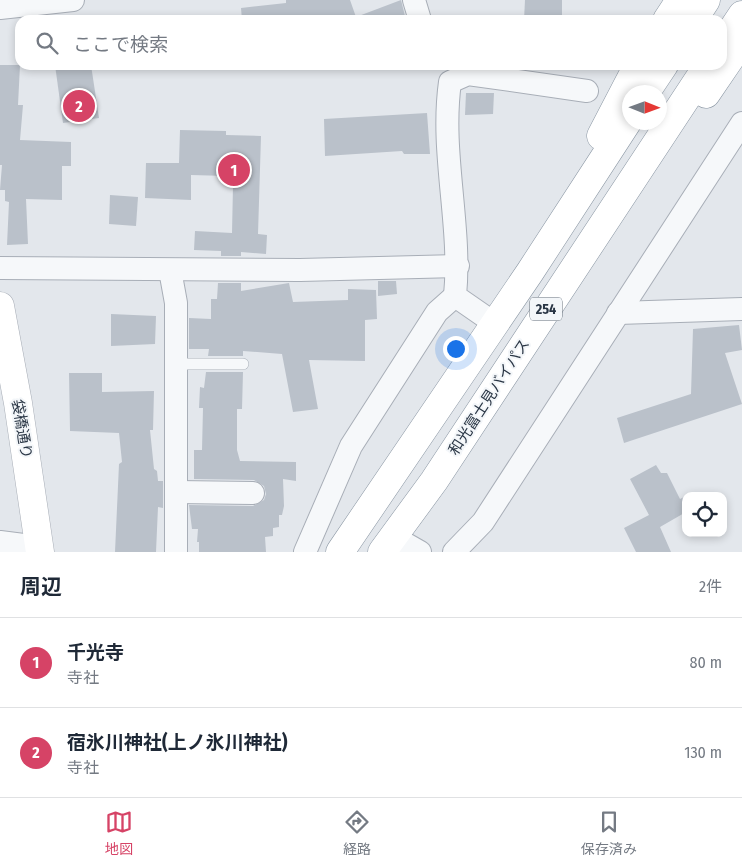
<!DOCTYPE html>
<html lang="ja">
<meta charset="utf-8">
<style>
:root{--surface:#fff;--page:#f6f6f7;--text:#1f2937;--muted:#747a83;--line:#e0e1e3;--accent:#d64366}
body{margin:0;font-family:"Fira Sans Condensed","Noto Sans JP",sans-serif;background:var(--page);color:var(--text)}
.controls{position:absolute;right:15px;bottom:15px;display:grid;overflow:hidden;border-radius:10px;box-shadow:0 2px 8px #0003}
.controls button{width:45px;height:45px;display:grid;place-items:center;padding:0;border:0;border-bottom:1px solid var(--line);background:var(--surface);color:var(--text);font:25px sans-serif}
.compass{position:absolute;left:622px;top:85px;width:45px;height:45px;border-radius:50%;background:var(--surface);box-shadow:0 2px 8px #0003;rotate:91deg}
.you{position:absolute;left:455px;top:348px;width:18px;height:18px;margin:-12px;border:4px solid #fff;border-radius:50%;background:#1a73e8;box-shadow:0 0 0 8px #1a73e833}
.badge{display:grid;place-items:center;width:32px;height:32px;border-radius:50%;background:var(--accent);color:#fff;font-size:16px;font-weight:700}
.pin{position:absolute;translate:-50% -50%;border:2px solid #fff;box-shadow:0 1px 5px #0006}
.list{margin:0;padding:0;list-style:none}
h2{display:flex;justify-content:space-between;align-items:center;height:65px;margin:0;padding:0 20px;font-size:21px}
h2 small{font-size:16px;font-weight:400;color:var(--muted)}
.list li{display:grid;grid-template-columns:32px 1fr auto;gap:15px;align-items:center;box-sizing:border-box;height:90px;padding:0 20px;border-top:1px solid var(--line)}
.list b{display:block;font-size:19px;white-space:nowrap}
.list p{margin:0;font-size:16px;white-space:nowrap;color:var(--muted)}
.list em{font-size:16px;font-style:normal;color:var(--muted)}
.icon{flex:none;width:28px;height:28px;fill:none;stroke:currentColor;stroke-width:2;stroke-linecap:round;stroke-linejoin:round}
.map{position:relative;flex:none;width:742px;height:552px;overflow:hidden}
.search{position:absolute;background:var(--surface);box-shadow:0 2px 8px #0003;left:15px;right:15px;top:15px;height:55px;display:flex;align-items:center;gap:12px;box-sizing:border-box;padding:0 18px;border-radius:15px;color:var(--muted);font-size:19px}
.sheet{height:245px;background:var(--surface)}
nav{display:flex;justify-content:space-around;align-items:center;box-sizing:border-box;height:70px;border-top:1px solid var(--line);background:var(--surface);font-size:14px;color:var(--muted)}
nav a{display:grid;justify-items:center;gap:2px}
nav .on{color:var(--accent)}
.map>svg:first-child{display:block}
.building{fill:#bac1ca}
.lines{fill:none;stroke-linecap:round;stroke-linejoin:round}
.lane-casing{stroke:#a8aeb7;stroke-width:12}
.street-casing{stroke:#a8aeb7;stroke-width:24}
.secondary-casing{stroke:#a8aeb7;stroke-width:29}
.highway-casing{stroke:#8a96a3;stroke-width:29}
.lane{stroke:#f6f8fa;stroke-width:11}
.street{stroke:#f6f8fa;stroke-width:22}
.secondary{stroke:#fff;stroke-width:28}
.highway{stroke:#fff;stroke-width:28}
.labels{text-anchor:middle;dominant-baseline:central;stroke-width:4;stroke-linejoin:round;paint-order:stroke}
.shield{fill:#f3f6f9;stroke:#66707b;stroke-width:1}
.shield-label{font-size:14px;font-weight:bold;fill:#2a3645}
.street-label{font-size:15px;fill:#2a3645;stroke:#f3f6f9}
</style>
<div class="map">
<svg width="742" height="552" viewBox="0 0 742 552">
<rect width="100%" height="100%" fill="#e3e7ec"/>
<g class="building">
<path d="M286,0H350L356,17L401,0L406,20H242L241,8L286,3Z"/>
<path d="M525,0H562V20H524Z"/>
<path d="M0,65H20L18,105H23L20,140L71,142V166H62V200L26,199L28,244L7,245L9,202L5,201V190H0L2,165H0Z"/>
<path d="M55,65H91L99,118L63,123Z"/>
<path d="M466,93H494L493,114L465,115Z"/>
<path d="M427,113L430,154H404L402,151L325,156L324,119Z"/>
<path d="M180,130L226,131V135L261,136L258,234L267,235L266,254L241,252V256H221V251L194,250L195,231L232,233L233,186H226L227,176L191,175V200L145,198L146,163H179Z"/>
<path d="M110,195L138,197L136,226L109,224Z"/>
<path d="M378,281H396L397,294L378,296Z"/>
<path d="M218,283H241V291L289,283L293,302L348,300V289L376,290L377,319L365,320V361L309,360L318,409L293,412L282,354L243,351V356H208L209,349H189V318L211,319V299H217Z"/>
<path d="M111,314L156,316L155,344L111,346Z"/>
<path d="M739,325L742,350L725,353L742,404L624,443L617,418L691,394L693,329Z"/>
<path d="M206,372H243L242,409H237V450L240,461L296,462V481L283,479L284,506L282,515H279V527L273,528V536L265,537L266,552H199V542H197L198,529H192L189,505L253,506L264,500L266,494L264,486L254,480L194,479V450H202L203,408H199L200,387L204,388Z"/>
<path d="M69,373H102V392L154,391L153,430H150L154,469L157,471L158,481H163V508L158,507L156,552H115L119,464L122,462L119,433L70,431Z"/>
<path d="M656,465L661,473H667L680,499L686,496V512L660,527L671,552H636L624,528L649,515L630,479Z"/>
</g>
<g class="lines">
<g class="lane-casing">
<path id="lane" d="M176,364H243"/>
</g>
<g class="street-casing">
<g id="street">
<path d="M414,0L420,20"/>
<path d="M0,8L73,0"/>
<path d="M0,268L300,270L458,266"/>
<path d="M170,270L176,303V552"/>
<path d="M618,313L742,309"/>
<path d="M494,323L455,296C462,225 440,153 450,82L468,74L587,91"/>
<path d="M177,492L253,493"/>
<path d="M392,536L420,552"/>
<path d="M0,542L39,547"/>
<path d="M305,552L351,446L437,312L455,296"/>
<path d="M454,552L483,522L742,123"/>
</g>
</g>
<g class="secondary-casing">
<path id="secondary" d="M0,306L18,403L40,552"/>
</g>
<g class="highway-casing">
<g id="highway">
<path d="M667,20L680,0"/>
<path d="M693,20L706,0"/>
<path d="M722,45L742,15"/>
<path d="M646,92L664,65"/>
<path d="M706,94L742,41"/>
<path d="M601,136L638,65"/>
<path d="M340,552L530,272L630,118"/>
<path d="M382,552L434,481L708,65"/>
</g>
</g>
<use href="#lane" class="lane"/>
<use href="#street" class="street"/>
<use href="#secondary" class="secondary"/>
<use href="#highway" class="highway"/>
</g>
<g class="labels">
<rect class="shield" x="530" y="297.5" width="32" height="23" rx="4"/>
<g class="shield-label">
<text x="546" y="309">254</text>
</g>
<g class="street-label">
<text transform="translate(489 397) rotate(-57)">和光富士見バイパス</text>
<text transform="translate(22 429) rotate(81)">袋橋通り</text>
</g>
</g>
</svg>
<div class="controls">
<button><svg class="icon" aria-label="locate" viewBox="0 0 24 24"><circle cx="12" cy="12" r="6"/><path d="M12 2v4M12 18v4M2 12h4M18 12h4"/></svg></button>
</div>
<svg class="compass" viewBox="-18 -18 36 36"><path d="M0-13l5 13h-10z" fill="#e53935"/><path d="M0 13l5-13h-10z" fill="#747a83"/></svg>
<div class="you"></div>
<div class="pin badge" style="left:234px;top:170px">1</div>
<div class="pin badge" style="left:79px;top:106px">2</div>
<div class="search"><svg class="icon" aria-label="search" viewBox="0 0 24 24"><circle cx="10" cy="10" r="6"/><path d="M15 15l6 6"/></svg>ここで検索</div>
</div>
<section class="sheet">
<h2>周辺<small>2件</small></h2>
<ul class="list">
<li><span class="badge">1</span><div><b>千光寺</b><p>寺社</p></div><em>80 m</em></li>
<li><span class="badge">2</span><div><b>宿氷川神社(上ノ氷川神社)</b><p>寺社</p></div><em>130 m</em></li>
</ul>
</section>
<nav>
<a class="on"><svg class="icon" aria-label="map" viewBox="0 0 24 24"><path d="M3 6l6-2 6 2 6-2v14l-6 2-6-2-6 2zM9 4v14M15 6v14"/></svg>地図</a>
<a><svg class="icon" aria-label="directions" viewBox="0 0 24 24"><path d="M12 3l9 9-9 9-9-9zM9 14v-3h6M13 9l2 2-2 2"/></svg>経路</a>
<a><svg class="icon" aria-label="saved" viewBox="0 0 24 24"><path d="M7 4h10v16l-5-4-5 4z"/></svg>保存済み</a>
</nav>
